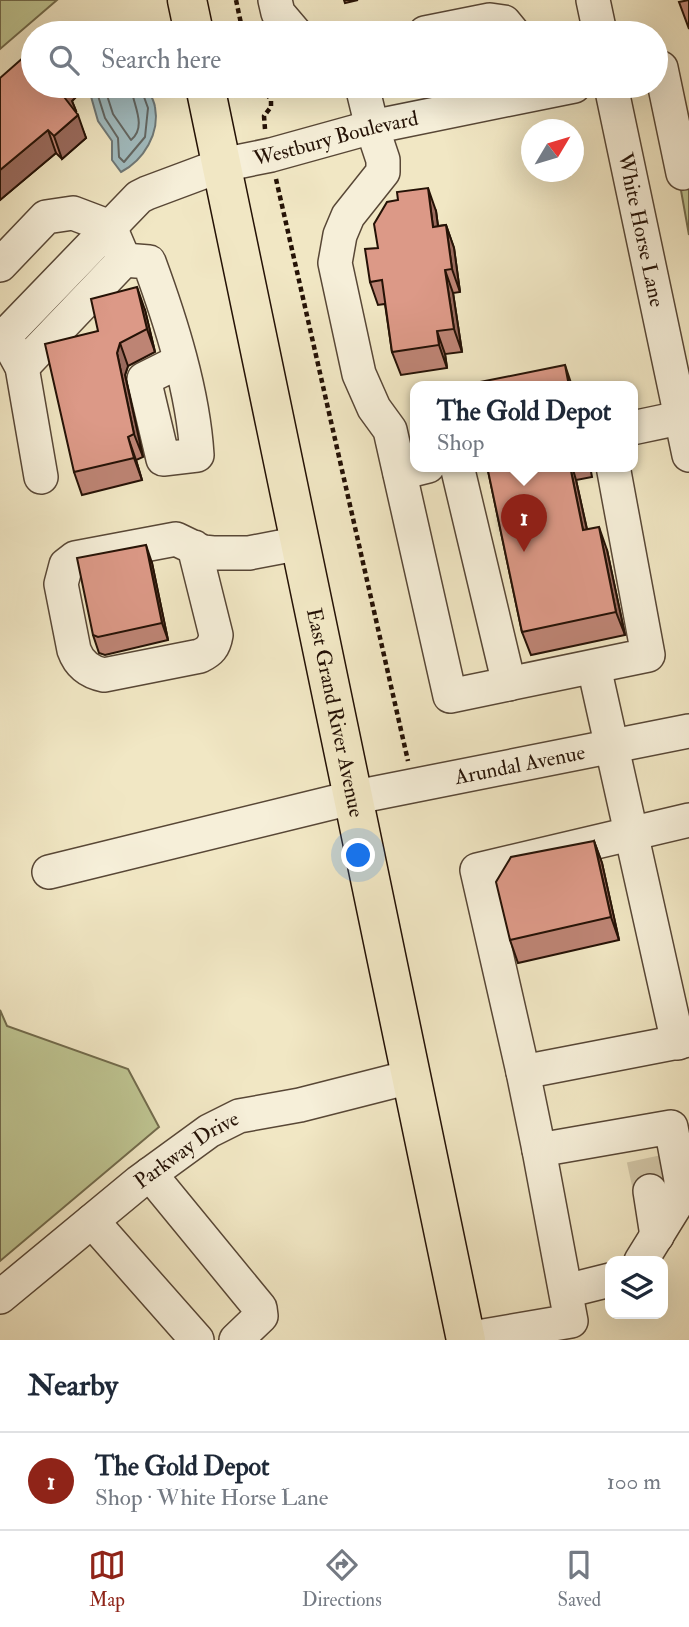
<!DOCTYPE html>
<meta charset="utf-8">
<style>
:root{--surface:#fff;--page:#f6f6f7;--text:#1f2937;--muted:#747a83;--line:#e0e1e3;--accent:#8f2418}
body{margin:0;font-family:"IM FELL Double Pica",serif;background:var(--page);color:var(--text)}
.controls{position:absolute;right:21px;bottom:21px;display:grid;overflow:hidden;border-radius:14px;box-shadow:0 7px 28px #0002}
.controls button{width:63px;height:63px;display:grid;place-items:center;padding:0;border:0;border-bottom:2px solid var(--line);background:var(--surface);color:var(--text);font:35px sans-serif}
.compass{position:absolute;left:521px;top:119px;width:63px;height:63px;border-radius:50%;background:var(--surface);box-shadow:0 7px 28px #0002;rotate:52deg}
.you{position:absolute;left:359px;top:856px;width:24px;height:24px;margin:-18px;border:5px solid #fff;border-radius:50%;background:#1a73e8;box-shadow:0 0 0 10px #1a73e833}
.badge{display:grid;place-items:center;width:46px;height:46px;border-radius:50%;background:var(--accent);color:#fff;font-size:23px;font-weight:700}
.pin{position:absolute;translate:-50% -58px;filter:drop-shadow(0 2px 4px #0008)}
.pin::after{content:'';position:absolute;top:37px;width:24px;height:21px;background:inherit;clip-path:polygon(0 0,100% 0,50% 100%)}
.popup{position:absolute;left:410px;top:381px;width:228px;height:91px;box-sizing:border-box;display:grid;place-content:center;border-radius:14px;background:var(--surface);filter:drop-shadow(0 2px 5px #0005);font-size:23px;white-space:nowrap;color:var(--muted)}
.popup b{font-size:26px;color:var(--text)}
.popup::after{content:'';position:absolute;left:50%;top:100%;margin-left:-14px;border:14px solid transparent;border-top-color:var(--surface)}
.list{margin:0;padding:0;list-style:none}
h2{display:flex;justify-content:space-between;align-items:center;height:91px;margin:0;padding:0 28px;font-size:30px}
h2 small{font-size:23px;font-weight:400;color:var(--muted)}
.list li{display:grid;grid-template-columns:46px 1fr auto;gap:21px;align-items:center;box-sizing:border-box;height:98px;padding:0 28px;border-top:2px solid var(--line)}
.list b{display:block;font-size:26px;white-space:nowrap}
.list p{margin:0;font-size:23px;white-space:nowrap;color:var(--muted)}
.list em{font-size:23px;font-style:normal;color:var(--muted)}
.icon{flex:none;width:38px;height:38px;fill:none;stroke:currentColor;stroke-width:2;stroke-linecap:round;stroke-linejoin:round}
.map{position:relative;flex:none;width:689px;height:1340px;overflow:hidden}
.search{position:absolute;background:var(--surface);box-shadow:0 7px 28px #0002;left:21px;right:21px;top:21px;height:77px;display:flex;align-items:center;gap:18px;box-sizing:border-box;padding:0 24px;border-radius:38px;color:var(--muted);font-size:26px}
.sheet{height:189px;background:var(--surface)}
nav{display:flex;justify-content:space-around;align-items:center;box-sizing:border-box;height:98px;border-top:2px solid var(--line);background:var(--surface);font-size:19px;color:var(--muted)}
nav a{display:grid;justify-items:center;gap:4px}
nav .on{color:var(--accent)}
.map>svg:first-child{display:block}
.green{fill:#bec491;stroke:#726b4c;stroke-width:2}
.water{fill:#a1bcc0;stroke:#6f7876;stroke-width:2}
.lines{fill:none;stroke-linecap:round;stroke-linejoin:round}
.shore{stroke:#636763;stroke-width:2}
.minor-tunnel{stroke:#d2c7a8;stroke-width:33;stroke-dasharray:33 17;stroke-linecap:butt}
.minor-casing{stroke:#584736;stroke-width:36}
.major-casing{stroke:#251206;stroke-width:41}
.path{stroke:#251206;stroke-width:4.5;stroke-dasharray:5 3.5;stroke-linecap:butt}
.minor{stroke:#f6efd9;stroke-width:33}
.major{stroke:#f1e7c4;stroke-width:38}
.wall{fill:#bd8474;stroke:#251206;stroke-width:2}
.shaded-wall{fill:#9a6b5e;stroke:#251206;stroke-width:2}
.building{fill:#dc9987;stroke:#251206;stroke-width:2}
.labels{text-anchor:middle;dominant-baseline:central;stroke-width:6;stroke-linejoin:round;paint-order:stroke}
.street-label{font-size:21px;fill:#251206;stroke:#f6efd9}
</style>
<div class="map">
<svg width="689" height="1340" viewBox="0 0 689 1340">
<rect width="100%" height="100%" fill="#f1e7c4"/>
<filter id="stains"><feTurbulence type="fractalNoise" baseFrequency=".00286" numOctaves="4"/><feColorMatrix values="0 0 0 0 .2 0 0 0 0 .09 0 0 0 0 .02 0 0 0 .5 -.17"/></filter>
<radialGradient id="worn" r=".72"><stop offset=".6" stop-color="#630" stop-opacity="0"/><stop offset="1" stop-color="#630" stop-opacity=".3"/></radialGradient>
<g class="green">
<path d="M0,0H57L0,49Z"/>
<path d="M680,185L689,186V235Z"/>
<path d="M0,1010L7,1026L128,1069L159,1127L0,1261Z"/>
</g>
<path class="water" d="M88,86H146C149,92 154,100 155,107C160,133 144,160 121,172L112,160V141L98,121Z"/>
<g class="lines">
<g class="shore">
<path d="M95,86L105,118L118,138L119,157L124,162L145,137L148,108L140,86"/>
<path d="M104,86L113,114L131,140C148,126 132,103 131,86"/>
</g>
<path class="minor-tunnel" d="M643,1159L650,1191"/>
<g class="minor-casing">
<g id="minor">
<path d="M275,0L278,13L295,33"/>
<path d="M593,0L600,33"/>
<path d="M425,33L490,20L504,22L513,33"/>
<path d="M661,68L683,173"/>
<path d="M362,86L372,127L383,160V172L348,216L340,235L335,263L359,374L374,408L390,430L450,696L648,655L613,466"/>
<path id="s1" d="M611,86L689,455"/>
<path d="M124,260L149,262C171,322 193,391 197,455L163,459L144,379L180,361"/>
<path d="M0,265L46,217L73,213L110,227L124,260L22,367"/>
<path id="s2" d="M0,341L139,197L147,193L222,165L271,155L372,127L574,86"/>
<path d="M11,347L22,367L41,477"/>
<path d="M632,428L689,416"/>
<path d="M457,466L509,684"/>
<path d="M400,473L428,466"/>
<path d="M194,547L216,635C214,647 210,651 200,656L104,675C89,672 79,664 74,650L61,584L66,565L75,558L176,539L203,552L213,553H249L301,543"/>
<path d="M594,667L678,1043"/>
<path d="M689,820L477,870L523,1072L689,1040"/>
<path id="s3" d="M49,872L351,798L689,731"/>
<path d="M523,1072L539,1150"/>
<path d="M150,1174L260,1308L261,1316L236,1340"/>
<path d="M650,1191L657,1236"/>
<path d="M92,1221L197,1340"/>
<path d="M566,1291L610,1280"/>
<path id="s4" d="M0,1297L139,1182L209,1131L239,1116L300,1105L410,1077"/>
<path d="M466,1339L571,1321L539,1150L671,1127L681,1180L680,1198L641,1261"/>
</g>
</g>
<g class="major-casing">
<g id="major">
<path d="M187,0L194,33"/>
<path id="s5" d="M205,86L466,1340"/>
</g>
</g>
<g class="path">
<path d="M236,0L243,33"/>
<path d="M263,86L271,101V107L264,116L265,129"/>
<path d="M276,179L408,761"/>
</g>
<use href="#minor" class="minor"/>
<use href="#major" class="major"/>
</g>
<g class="wall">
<path d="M344,0H358L345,3Z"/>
<path d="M689,0V29L679,2Z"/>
<path d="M33,86H74L77,96L72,101L76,111H75L86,138L62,159L56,153L0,200Z"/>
<path d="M436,211L438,226L446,225L454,248L460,292L453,293L462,352L445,354L447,368L401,375L392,352L385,304L378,305L370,282L378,248Z"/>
<path d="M145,310L155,352L128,366L125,375L143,457L136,460L142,480L82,495L74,472L98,331Z"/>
<path d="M487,466H590L592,477L576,480L587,529L607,550L625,635L531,655L522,632Z"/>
<path d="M152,563L168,640L105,655L99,653L93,635Z"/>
<path d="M594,841L602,863L619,940L518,963L510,940Z"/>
</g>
<g class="shaded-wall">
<path d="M63,86H74L77,96L72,101L76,111L69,116L61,93Z"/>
<path d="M78,115L86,138L62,159L54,136Z"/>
<path d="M48,130L56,153L0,200V170Z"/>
<path d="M428,188L436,211L441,250L433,227Z"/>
<path d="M446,225L454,248L460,292L452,269Z"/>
<path d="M445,270L453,293L462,352L454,329Z"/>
<path d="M137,287L145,310L155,352L147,329Z"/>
<path d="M437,331L445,354L447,368L439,345Z"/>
<path d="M120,343L128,366L125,375L143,457L134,434L117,353Z"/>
<path d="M565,365L572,386H569Z"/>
<path d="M128,437L136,460L142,480L134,458Z"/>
<path d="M570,466H572L576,480L592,553L583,530Z"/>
<path d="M599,527L607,550L625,635L616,612Z"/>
<path d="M146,545L152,563L168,640L162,623Z"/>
<path d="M594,841L602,863L619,940L611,917Z"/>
</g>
<g class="building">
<path d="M33,49V86H66L67,88L61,93L78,115L54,136L48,130L0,170V78Z"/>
<path d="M428,188L433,227L446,225L452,269L445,270L454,329L437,331L439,345L392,352L382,280L370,282L365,249L378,248L374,224L387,202L398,200L397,192Z"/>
<path d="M137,287L147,329L120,343L117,353L134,434L128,437L134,458L74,472L45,344L98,331L91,299Z"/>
<path d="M565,365L569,386H471L470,384Z"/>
<path d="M487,466H570L583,530L599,527L616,612L522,632Z"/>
<path d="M146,545L162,623L98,637L93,635L77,558Z"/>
<path d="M594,841L611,917L510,940L496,882L511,857Z"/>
</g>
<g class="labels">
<g class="street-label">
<text stroke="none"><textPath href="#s2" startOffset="406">Westbury Boulevard</textPath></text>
<text stroke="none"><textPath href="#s1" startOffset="147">White Horse Lane</textPath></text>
<text stroke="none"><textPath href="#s5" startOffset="640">East Grand River Avenue</textPath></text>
<text stroke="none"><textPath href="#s3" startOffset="483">Arundal Avenue</textPath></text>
<text stroke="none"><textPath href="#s4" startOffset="238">Parkway Drive</textPath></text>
</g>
</g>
<rect width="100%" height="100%" filter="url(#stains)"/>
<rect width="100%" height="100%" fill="url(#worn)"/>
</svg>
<div class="controls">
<button><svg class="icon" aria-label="layers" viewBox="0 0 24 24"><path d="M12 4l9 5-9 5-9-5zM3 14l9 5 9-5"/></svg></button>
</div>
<svg class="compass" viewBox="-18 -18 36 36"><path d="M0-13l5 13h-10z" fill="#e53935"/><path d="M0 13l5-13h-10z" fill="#747a83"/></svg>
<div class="you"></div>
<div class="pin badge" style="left:524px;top:552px">1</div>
<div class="popup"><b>The Gold Depot</b>Shop</div>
<div class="search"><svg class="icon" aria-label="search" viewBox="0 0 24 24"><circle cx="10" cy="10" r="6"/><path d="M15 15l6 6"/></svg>Search here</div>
</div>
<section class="sheet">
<h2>Nearby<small></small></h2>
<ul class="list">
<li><span class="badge">1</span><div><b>The Gold Depot</b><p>Shop · White Horse Lane</p></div><em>100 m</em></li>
</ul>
</section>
<nav>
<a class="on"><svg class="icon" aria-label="map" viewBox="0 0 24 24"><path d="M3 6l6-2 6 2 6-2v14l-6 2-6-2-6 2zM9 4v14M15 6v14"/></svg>Map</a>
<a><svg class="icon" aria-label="directions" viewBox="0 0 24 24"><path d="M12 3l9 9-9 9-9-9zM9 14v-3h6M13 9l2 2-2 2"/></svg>Directions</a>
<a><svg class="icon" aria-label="saved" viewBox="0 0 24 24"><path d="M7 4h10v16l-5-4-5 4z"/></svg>Saved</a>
</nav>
